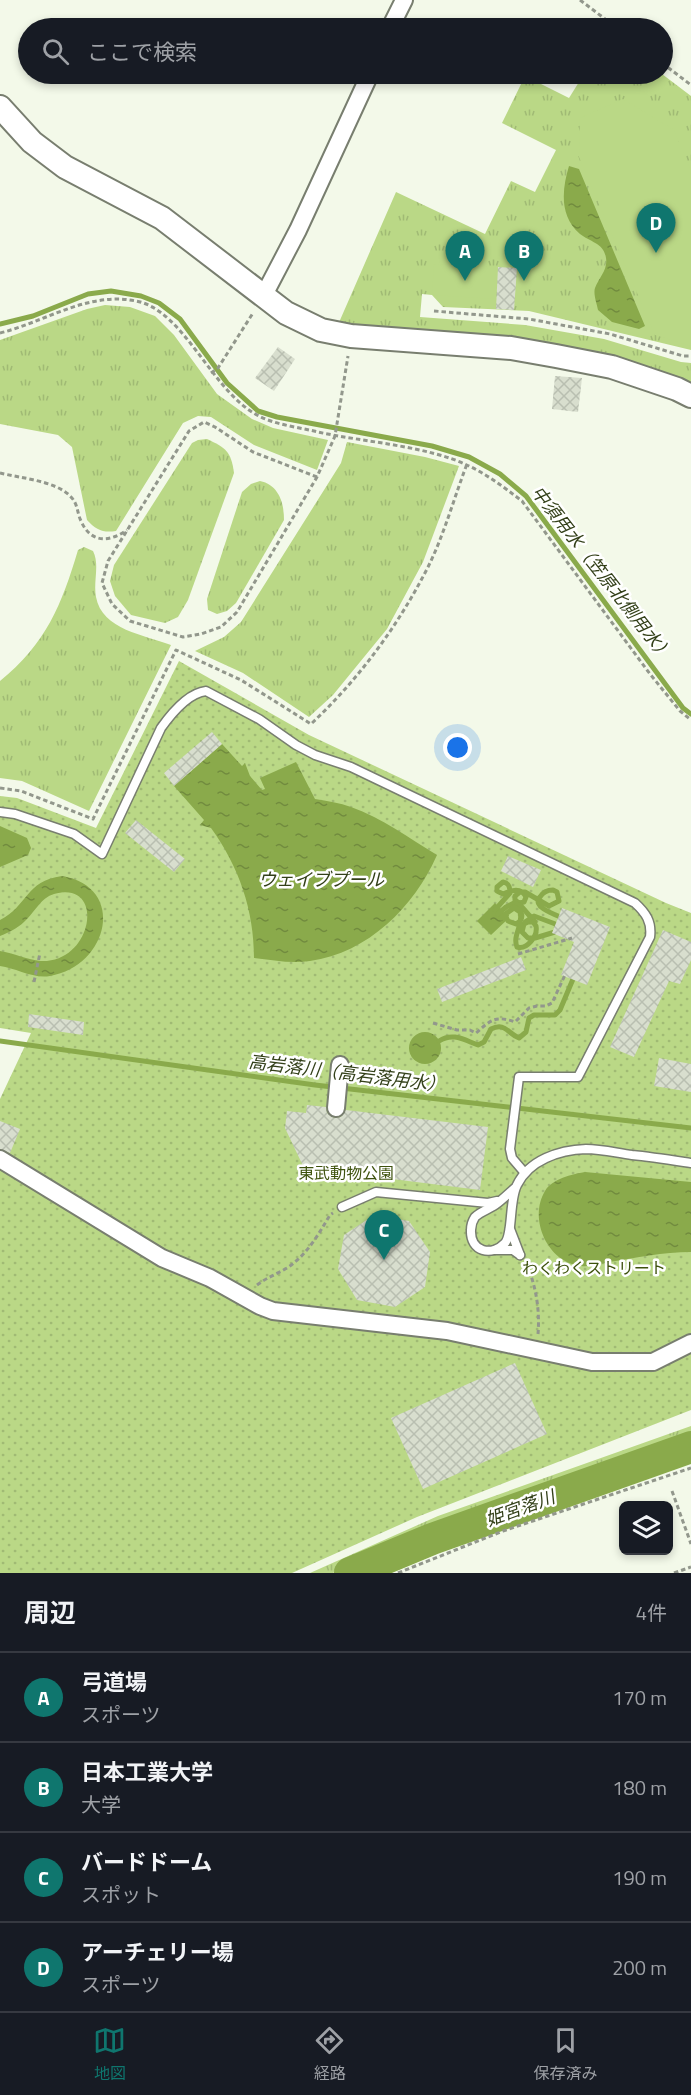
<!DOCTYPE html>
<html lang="ja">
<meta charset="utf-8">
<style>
:root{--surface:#171b24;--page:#242831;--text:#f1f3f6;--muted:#9ea1a6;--line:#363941;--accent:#0f766e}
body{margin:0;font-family:"Titillium Web","Noto Sans JP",sans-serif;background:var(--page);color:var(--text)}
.controls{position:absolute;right:18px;bottom:18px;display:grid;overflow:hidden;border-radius:9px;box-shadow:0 3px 9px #0003}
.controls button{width:54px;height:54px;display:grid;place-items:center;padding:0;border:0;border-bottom:2px solid var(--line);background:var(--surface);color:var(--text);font:30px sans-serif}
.you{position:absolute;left:458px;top:748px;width:21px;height:21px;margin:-15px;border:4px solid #fff;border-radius:50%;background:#1a73e8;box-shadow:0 0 0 9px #1a73e833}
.badge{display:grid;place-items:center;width:39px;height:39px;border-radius:50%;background:var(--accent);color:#fff;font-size:20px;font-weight:700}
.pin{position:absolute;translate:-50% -50px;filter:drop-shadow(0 2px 3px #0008)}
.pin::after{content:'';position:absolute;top:32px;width:21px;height:18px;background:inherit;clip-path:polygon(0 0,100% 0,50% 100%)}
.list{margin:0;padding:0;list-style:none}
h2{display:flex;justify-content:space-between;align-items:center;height:78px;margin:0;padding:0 24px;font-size:26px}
h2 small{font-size:20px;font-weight:400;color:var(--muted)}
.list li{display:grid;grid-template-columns:39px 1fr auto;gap:18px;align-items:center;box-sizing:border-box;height:90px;padding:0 24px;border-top:2px solid var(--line)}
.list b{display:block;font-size:22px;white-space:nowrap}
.list p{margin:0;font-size:20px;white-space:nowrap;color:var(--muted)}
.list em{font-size:20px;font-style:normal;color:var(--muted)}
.icon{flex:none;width:33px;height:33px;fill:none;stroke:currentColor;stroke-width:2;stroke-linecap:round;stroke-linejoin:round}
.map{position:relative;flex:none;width:691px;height:1573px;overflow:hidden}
.search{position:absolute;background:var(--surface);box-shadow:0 3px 9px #0003;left:18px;right:18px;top:18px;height:66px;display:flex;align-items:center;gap:15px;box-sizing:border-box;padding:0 21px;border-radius:33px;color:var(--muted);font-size:22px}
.sheet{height:438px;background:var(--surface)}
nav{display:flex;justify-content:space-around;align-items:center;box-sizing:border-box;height:84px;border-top:2px solid var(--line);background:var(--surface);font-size:16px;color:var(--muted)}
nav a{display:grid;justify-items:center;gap:3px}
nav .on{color:var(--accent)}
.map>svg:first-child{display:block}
.grass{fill:url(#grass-tufts)}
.park{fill:url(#park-dots)}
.pitch{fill:#bad886}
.water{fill:url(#water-ripples)}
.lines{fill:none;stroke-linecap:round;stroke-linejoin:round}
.stream{stroke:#8aaa4b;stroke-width:5}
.river{stroke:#8aaa4b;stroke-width:32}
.building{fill:url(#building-cross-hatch)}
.lane-casing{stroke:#787e6f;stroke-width:11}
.street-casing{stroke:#787e6f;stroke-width:20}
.secondary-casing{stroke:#787e6f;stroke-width:26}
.path{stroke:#92978c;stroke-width:3;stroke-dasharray:4.5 3;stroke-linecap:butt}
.lane{stroke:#fff;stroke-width:8}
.street{stroke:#fff;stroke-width:16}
.secondary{stroke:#fff;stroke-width:22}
.labels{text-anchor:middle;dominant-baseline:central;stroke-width:5;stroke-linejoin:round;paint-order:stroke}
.park-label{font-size:16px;fill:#3e520d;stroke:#fff}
.water-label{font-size:18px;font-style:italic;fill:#334019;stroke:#fff}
</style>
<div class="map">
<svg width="691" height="1573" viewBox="0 0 691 1573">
<defs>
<pattern id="grass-tufts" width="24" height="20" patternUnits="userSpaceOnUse" patternTransform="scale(1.5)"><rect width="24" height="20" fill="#bad886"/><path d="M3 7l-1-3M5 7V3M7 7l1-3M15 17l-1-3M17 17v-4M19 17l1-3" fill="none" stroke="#a0ba74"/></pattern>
<pattern id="park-dots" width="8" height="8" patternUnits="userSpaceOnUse" patternTransform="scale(1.5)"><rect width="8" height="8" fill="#bad886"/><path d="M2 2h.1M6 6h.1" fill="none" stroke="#a0ba74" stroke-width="1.8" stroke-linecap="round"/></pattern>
<pattern id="water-ripples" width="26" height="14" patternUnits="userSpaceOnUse" patternTransform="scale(1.5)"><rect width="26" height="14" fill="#8aaa4b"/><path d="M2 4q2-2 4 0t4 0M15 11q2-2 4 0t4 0" fill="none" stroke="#718b3e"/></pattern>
<pattern id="building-cross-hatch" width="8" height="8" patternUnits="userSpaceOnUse" patternTransform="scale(1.5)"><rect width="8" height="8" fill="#d8dece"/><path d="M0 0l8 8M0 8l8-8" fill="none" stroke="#b9bfb1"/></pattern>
</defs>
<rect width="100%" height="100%" fill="#f3f9e9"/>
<g class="grass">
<path d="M584,74H662L691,96V350L529,311L443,307L432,295L422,294L420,317L525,325L604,339L681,362L691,363V386L337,327L396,192L485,234L511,181L535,192L556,150L502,123L525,76L569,98Z"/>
<path d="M105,305L130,307L155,316L174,335L217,394L252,419L273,428L328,440L317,470L254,445L211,417L198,416L183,423L116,531C103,533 96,530 87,520L72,447L58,435L0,424V340L87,309Z"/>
<path d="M207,439C226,448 231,451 234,473L188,600L178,617L165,623L131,615L115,596L110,581L114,565L192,443L198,440Z"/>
<path d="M347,442L425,457L459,466L423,562L387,629L333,695L309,717L243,673L195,651L224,637L241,622L341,463Z"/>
<path d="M260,481C279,485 284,503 284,520L236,603L227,611L217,614L208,610L207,599L242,492L251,484Z"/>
<path d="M84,547L93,551C100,565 93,581 96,597C102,630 145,635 171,645L89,811L22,781L0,778V681C46,644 62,604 78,550Z"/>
<path d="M691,1426V1440L425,1535L333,1573H310L438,1516Z"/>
<path d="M691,1453V1463L503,1526L391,1573H362L458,1532Z"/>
</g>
<path class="park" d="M179,661L309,735L666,903L691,913V1410L417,1517L292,1573H0V1099L31,1033L0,1028V796L17,798L96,828Z"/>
<g class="pitch">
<path d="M623,99L674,130L691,171V346L655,335L579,157L580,118Z"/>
<path d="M434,264L498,267L496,299L432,295Z"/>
</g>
<g class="water">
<path d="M569,166L579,169L645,326L639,329L612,322L598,310C597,304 593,294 595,288C599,277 608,270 606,258C604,243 590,242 580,234C559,216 562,189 569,166Z"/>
<path d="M222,744L242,766L245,763L250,776L262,790L265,789L260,778L296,762L315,799C327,801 340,803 351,807C382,818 409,838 437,855C414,907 368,953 310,961C292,964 272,960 254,958C254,910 239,867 211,828L200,825L204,820L174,786Z"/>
<path d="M0,826L27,838L31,848L28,855L0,867Z"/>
<path d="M62,876C127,887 109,966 50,976C33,979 16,968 0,966V951C13,953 29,960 40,961C94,964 106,879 54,894C41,898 36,910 27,919C20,927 10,932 0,936V920C28,906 25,881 62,876Z"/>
<path d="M495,903L509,918L491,935L477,921Z"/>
<circle cx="425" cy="1048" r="16"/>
<path d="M585,1172L691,1182V1252C663,1252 636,1258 609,1262C600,1264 590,1267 581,1266C548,1263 528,1219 545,1191C552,1179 572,1174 585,1172Z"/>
</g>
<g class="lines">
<g class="stream">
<path d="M0,324L33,316L88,294L111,291L141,296L159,303L180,319L227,383L258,411L277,417L432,446L469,457L500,474L526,496L683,708L691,714"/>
<path d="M495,910L510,893C510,887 509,883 503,882L497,887V891L503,894C512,890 521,887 526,897L524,902L519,903L515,900V896L520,892H525L549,906L559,901L557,892L553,890C548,890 543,892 540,897C531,907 556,915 563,918"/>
<path d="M498,914L506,907L514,903L521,906L535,922"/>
<path d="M501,918L514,907C523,910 525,919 516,924L508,921L506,917L507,913L514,908L520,912C524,925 512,935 517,947C527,950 538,936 536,926L533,922H528L524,924L522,932L528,938H535L555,932"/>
<path d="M525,922L534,916L558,925"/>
<path d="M0,1041L315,1085L691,1128"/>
<path d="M439,1041C453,1032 464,1040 478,1045L484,1042L491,1029C505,1022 507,1033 519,1038L526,1032L529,1018L534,1015H555L560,1010L573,979"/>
</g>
<path class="river" d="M350,1573L432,1539L691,1447"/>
</g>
<g class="building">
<path d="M498,267L517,268L514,310L496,309Z"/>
<path d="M278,347L295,359L274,391L255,378Z"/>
<path d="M555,376L582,378L578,412L552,409Z"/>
<path d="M212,732L222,744L174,786L164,773Z"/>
<path d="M136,820L185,859L174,872L125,833Z"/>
<path d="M508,856L541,870L533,887L501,871Z"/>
<path d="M562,908L610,927L587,985L561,975L574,942L552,933Z"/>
<path d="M663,930L691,942V960L680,984L669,981L634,1057L610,1047Z"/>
<path d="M521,957L526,970L442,1002L437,989Z"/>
<path d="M29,1014L84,1022L83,1035L28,1027Z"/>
<path d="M659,1058L691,1064V1092L654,1086Z"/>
<path d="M307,1105L326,1107L327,1113L334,1118L341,1117L346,1110L488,1127L480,1190L304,1168L285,1128L287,1111L306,1113Z"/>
<path d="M0,1121L20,1129L10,1153L0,1149Z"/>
<path d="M374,1215L409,1221L430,1252L425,1287L395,1307L357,1300L338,1269L344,1235Z"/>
<path d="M515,1363L547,1434L423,1489L391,1418Z"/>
</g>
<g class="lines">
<g class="lane-casing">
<g id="lane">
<path d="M0,812L15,814L74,834L102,854L161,728C171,714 188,693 206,691L259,719L296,745L315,755L351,767L635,903C646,913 652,922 650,937L578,1077H519L510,1149L512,1158L524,1172"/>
<path d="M516,1187C509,1193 502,1200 495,1205C489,1209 480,1212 475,1217C473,1220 471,1226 471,1230C470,1252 492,1257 505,1243C513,1234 509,1200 517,1185C529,1160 559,1150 586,1149C601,1149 617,1153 632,1155C652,1157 671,1160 691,1163"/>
<path d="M342,1207L376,1192L488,1203L497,1201"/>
<path d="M510,1229L520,1255"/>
<path d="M495,1250H513L520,1255"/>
</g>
</g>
<g class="street-casing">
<g id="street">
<path d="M390,28L404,0"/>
<path d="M264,295L298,230L370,74"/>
<path d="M336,1108L340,1065"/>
<path d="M0,1159L162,1258L210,1278L260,1306L273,1311L447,1331L592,1362H653L691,1343"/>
</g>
</g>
<g class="secondary-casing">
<path id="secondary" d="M0,107L32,142L65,167L162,218L286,313L321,330L351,336L511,348L556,356L612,367L677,389L691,396"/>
</g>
<g class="path">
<path d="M580,0L617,28"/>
<path d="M662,63L691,85"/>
<path d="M434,311L529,319L610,334L683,356H691"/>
<path d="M0,333C45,322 88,291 136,301C184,310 211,390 257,415C275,425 298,427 318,432C363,442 429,446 469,466C488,475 505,488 522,501L650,674L680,711L691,720"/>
<path d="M211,373L218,368L253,313"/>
<path d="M0,473C20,478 56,481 70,496C78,503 77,513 81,521C91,544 110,542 127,530"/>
<path d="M317,477L253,452L215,427L204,422L189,431L108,561L102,583L112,604L130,621L183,637L201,634L221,627L237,612L317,477L335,436L348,356"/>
<path d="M0,788L21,791L93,819L176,650L241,680L311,724C359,679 398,626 428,567C444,535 454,498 467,464"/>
<path d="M518,954L572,938"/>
<path d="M34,982L40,953"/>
<path d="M433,1023L457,1030H470L476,1033C491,1020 495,1015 515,1022L529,1008L537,1006H546L552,1003L565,975"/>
<path d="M526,1264C536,1284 540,1311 538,1334"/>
<path d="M257,1285C266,1278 277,1274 287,1268C307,1255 318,1235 330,1215L333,1213"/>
<path d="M672,1491L691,1544"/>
<path d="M398,1573L503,1531L691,1468"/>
<path d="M674,1573L691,1567"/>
</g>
<use href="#lane" class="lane"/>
<use href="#street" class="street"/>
<use href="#secondary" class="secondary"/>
</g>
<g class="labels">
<g class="park-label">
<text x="346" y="1173">東武動物公園</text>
<text x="594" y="1268">わくわくストリート</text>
</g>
<g class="water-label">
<text transform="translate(602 573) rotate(52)">中須用水（笠原北側用水）</text>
<text x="321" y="879">ウェイブプール</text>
<text transform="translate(347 1073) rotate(7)">高岩落川（高岩落用水）</text>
<text transform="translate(520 1508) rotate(-20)">姫宮落川</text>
</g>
</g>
</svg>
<div class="controls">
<button><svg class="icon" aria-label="layers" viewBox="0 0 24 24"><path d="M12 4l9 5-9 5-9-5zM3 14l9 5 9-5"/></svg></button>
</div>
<div class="you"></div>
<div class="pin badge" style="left:465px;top:281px">A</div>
<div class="pin badge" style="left:524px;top:281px">B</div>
<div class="pin badge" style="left:384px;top:1260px">C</div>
<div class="pin badge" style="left:656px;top:253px">D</div>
<div class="search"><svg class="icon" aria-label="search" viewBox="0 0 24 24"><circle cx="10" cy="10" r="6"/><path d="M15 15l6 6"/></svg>ここで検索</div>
</div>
<section class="sheet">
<h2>周辺<small>4件</small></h2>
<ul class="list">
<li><span class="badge">A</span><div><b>弓道場</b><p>スポーツ</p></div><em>170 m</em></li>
<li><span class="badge">B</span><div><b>日本工業大学</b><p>大学</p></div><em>180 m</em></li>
<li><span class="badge">C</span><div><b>バードドーム</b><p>スポット</p></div><em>190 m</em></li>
<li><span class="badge">D</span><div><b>アーチェリー場</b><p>スポーツ</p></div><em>200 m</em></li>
</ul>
</section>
<nav>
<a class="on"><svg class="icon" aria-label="map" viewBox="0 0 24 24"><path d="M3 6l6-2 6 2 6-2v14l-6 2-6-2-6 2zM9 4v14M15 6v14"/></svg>地図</a>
<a><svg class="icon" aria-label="directions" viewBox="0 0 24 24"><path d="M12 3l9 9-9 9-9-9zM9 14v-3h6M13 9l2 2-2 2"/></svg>経路</a>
<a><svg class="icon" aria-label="saved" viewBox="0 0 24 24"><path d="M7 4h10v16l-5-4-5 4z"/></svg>保存済み</a>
</nav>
